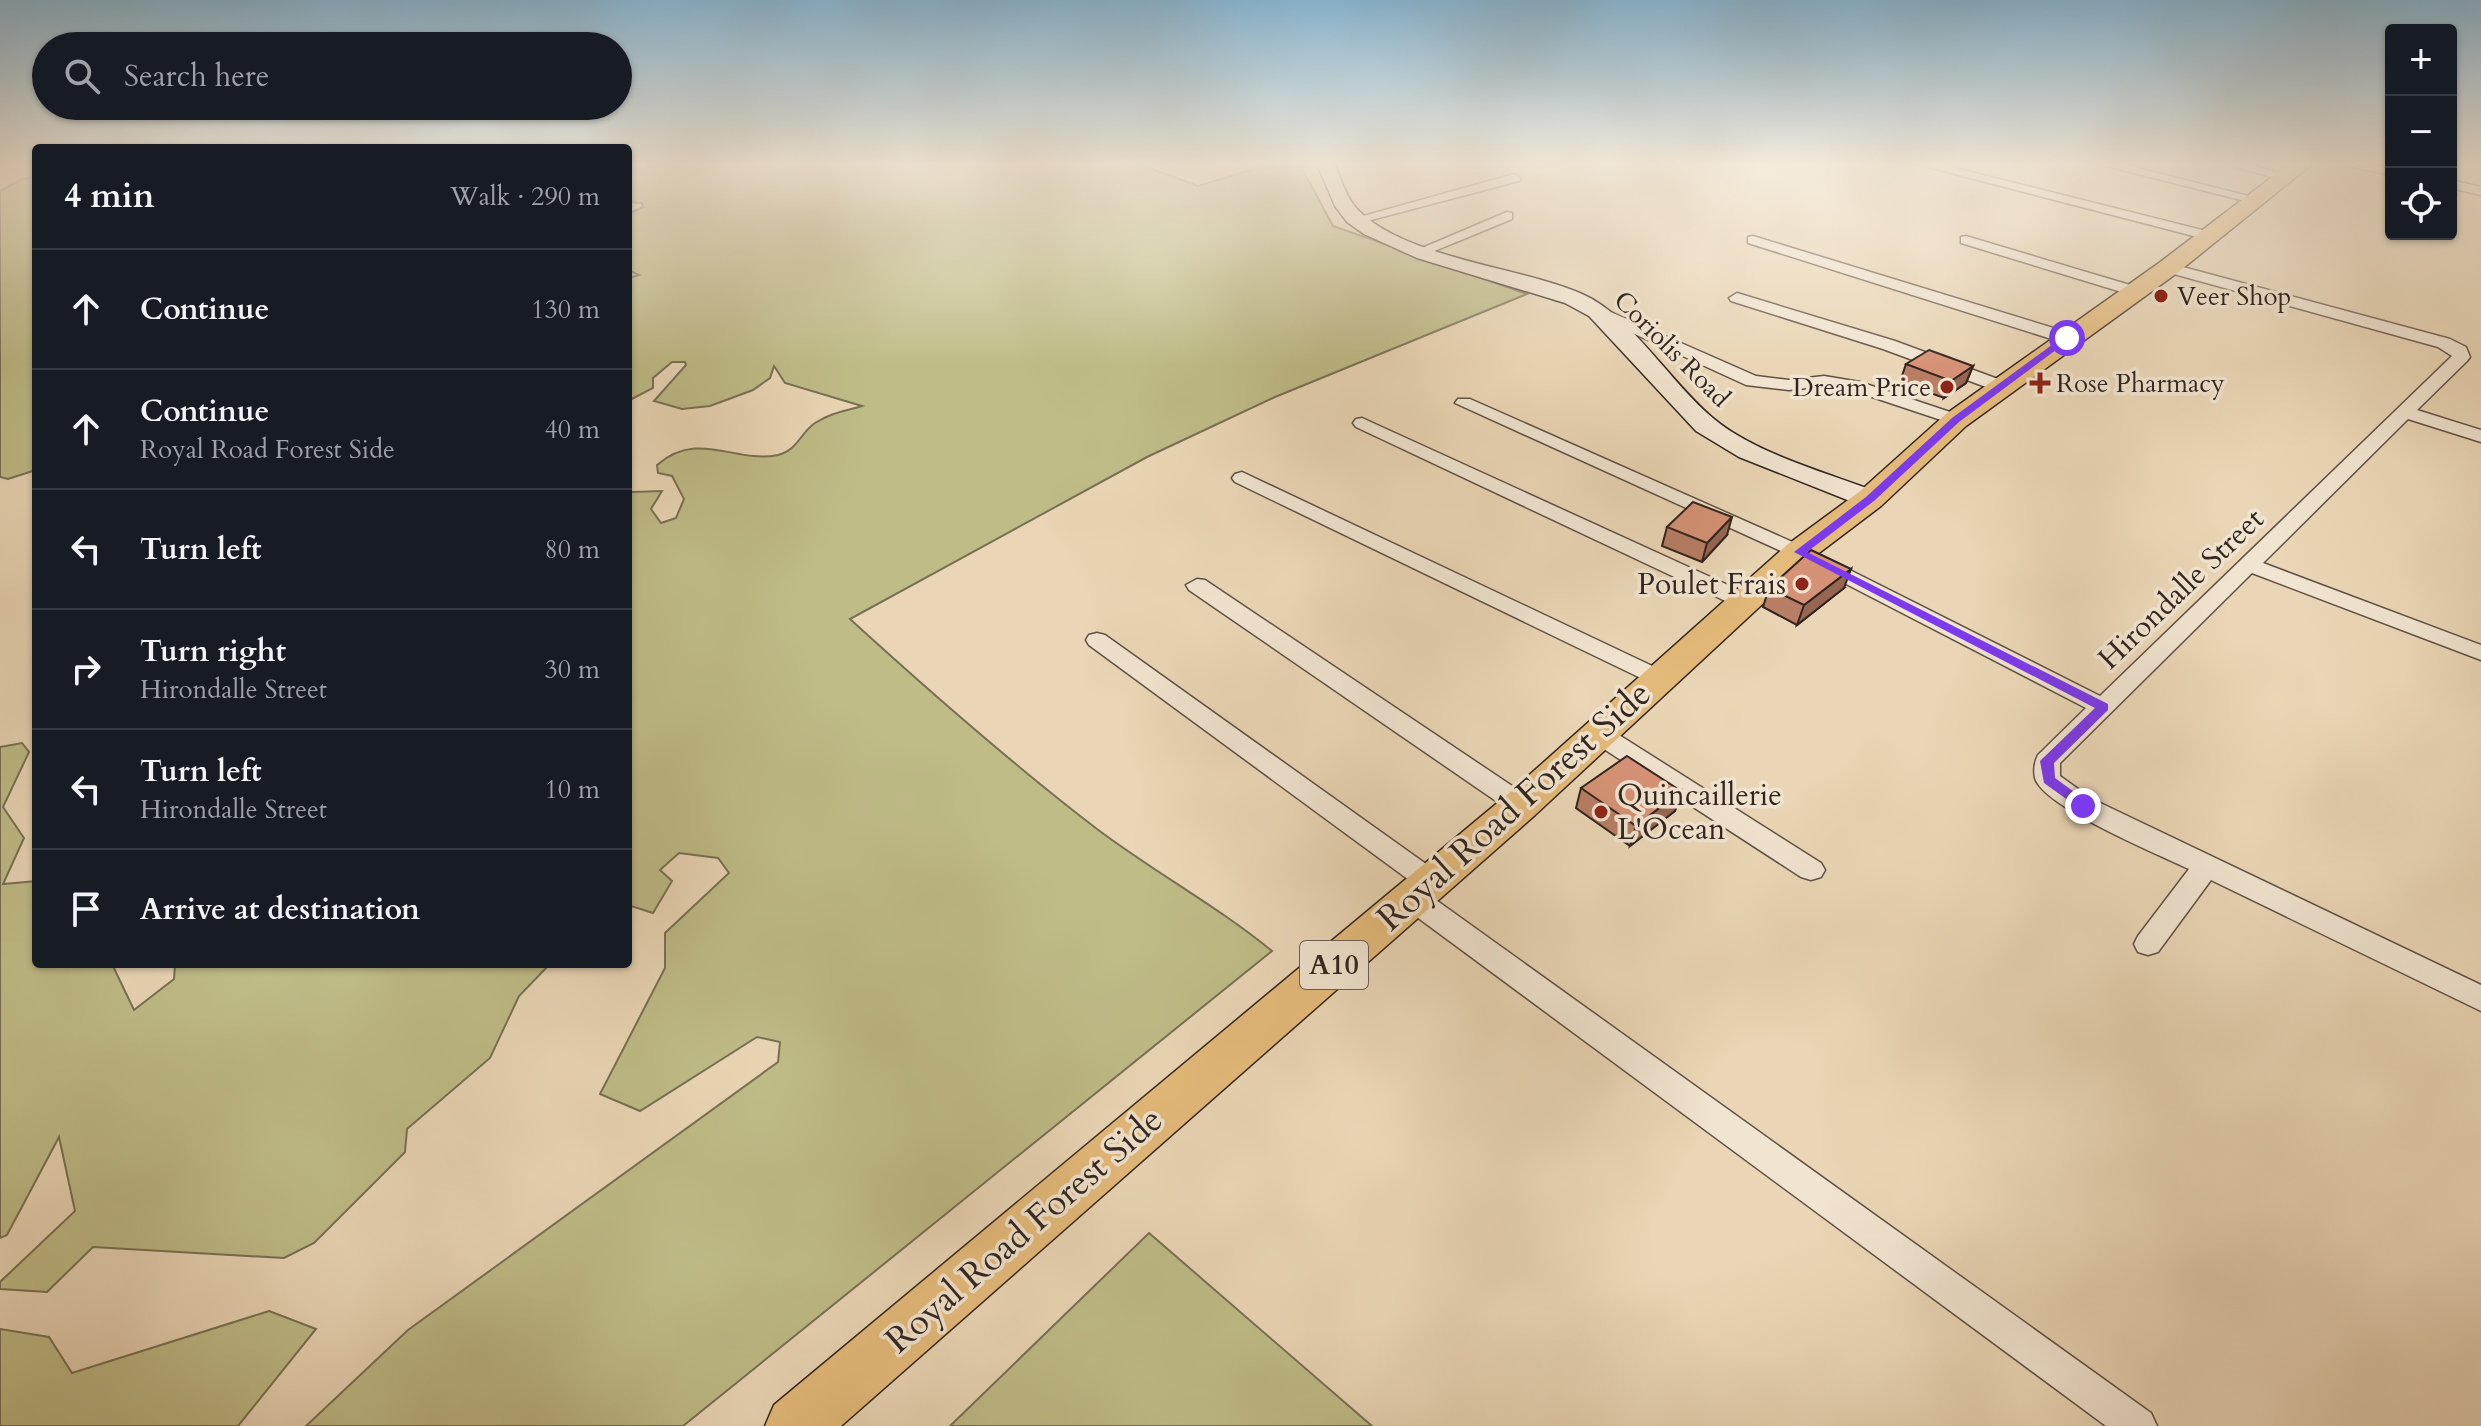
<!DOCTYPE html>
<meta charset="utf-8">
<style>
:root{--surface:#171b24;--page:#242831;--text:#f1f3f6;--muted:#9ea1a6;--line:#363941}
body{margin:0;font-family:Cardo,serif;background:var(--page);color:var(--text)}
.controls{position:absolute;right:24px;top:24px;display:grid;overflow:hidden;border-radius:8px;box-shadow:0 2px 6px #0004}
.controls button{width:72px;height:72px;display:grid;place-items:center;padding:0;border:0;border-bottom:2px solid var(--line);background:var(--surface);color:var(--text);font:40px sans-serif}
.stop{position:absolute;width:24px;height:24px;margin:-18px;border:6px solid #7c3aed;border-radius:50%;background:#fff}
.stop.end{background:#7c3aed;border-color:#fff;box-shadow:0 2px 8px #0008}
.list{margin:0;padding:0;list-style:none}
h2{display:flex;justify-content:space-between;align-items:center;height:104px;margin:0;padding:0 32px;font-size:34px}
h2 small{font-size:26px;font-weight:400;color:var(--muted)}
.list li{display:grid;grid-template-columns:52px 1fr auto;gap:24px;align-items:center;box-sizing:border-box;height:120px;padding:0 32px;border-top:2px solid var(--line)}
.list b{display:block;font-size:30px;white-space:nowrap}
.list p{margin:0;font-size:26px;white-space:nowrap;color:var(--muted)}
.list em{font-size:26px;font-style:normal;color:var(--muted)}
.icon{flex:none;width:44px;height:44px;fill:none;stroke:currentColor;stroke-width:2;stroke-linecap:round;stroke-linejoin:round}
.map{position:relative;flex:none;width:2481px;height:1426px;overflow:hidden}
.search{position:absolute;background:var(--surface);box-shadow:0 2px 6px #0004;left:32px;top:32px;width:600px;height:88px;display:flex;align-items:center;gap:20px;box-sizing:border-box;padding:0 28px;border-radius:44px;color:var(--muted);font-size:30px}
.panel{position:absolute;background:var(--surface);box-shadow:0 2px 6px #0004;left:32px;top:144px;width:600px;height:824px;border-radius:8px}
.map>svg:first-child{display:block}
.green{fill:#bfbc88;stroke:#787054;stroke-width:2}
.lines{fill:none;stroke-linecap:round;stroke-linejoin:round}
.street-casing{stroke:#605145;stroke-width:3}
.secondary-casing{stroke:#32251f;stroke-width:3}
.primary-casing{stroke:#32251f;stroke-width:3}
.street{fill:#f1e4d0;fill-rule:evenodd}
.secondary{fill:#f1e4d0;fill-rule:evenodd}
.primary{fill:#e5bb7b;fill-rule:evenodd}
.wall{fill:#b87e65;stroke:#32251f;stroke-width:2}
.shaded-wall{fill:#966653;stroke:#32251f;stroke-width:2}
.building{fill:#d69276;stroke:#32251f;stroke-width:2}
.route{fill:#7c3aed}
.poi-dot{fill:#8f2418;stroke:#f1e4d0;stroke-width:3}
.labels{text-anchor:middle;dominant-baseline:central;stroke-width:7;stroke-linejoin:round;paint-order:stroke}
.far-poi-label{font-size:26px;fill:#32251f;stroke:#f1e4d0;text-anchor:start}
.far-street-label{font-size:26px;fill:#32251f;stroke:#f1e4d0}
.shield{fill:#f1e4d0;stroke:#6b5e54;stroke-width:2}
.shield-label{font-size:28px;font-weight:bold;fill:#32251f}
.poi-label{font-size:30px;fill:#32251f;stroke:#f1e4d0;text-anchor:end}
.street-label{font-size:30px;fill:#32251f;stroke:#f1e4d0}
.near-street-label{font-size:36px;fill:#32251f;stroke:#f1e4d0}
</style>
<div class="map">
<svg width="2481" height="1426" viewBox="0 0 2481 1426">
<rect width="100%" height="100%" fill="#ead6b6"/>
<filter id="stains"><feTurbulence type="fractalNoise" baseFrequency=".0025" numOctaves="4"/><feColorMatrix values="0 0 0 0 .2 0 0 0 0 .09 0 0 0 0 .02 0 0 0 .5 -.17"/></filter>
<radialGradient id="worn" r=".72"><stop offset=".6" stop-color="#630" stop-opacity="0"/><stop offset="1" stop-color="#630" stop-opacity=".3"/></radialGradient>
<g class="green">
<path d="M628,164H1138L1198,186L1267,165H1300L1333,226L1527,294L1275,397L1147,457L850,619C930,692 1011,763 1097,829C1154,872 1217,906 1272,951L683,1426H306L408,1330L778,1062L780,1042L757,1037L640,1111L600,1094L665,968V933L729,873L718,858L679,853L660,870L672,881L653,913L628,905V488L632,492L662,491L651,509L661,523L676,518L684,499L672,476L658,473L657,465C699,429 735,464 778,455C798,450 800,433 815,423C830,413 845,411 862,406L785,383L774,366L770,378L753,390L710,406L682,409L654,401L686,365L685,362H672L653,378V388L628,401V278L639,275L628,270V214L643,207L642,203L628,202Z"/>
<path d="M36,177V470L8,479L0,477V191L22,179Z"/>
<path d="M22,743L29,752L3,807L24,838L3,884L36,881V964H112L134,1010L174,979L175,964H550L519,996L490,1058L407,1129L405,1152L314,1243L284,1258L93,1247L47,1292L0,1289V1282L75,1211L59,1137L7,1235L0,1238V747Z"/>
<path d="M1149,1233L1372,1426H950Z"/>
<path d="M269,1311L316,1329L238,1426H0V1329L49,1337L72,1373Z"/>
</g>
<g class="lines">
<g class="street-casing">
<g id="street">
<path d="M1916,164H1939L2214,233L2216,236L2209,240Z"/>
<path d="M2098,164H2122L2264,200L2257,204Z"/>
<path d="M2225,164H2249L2293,177L2286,181Z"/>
<path d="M2351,164L2391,167V175L2353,167Z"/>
<path d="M1514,174L1521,178L1519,181L1356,224L1349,220Z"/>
<path d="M2451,180L2481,187V195L2451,188Z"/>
<path d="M1507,212L1512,213V219L1427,254L1422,255L1415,251Z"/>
<path d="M1753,236L2073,334L2075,338L2067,343L2061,342L1748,243V237Z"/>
<path d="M1966,236L2140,288L2142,291L2140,294H2128L1961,243V237Z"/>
<path d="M2168,263L2450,339L2466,347L2470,357L2467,361L2417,410L2481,430V442L2408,419L2263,563L2481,645V660L2252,573L2060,763V776L2092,799L2481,985V1011L2211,880L2158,952L2148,955L2138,952L2134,944L2138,936L2189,869C2155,853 2057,812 2038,784C2032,776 2034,763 2038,755L2086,708L1792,556L1455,403L1458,399H1470L1806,548L2100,696L2452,356L2438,347L2163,271V265Z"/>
<path d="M1737,293L1895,341L2006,382L2009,386L2006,390H1994L1883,349L1731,301L1729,298Z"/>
<path d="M1597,306L1756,376L1789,380L1824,376L1860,382L1962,416L1965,420L1956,425L1857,392L1824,386L1789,390L1746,385L1591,314V308Z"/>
<path d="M1362,418L1752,596L1755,601L1752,606H1736L1356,427L1353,423L1356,419Z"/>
<path d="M1242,472L1667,673L1671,678L1667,683H1651L1235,482L1232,478L1235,474Z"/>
<path d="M1197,579L1205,580L1530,798L1534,805L1530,812L1521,814L1512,812L1189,590L1186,585Z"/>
<path d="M1097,633L1105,635L1440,874L1444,881L1440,888L1430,891L1420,888L1089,645L1086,640L1089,635Z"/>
<path d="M1599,726L1608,728L1821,863L1825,870L1821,877L1811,880L1801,877L1590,740L1587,734L1590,728Z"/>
<path d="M1412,887L1422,890L2151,1413L2157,1426H2106L1402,906L1398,898L1402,890Z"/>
</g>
</g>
<g class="secondary-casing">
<path id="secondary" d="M1317,164H1335C1341,180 1347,200 1360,212C1410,259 1520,267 1582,294C1631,315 1671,384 1714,419C1756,454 1828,473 1880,493L1884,499L1880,505L1870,507L1860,505L1739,457L1696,431L1589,316L1565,303L1417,258L1364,234L1347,222L1335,206Z"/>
</g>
<g class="primary-casing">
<path id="primary" d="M2289,164H2312L2177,273L1966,426L1881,506L1811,559L1535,815L841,1426H765L774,1405L1507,795L1787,545L1859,492L1946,414L2159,263Z"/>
</g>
<use href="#street" class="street"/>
<use href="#secondary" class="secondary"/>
<use href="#primary" class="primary"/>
</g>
<g class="wall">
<path d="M1906,364L1973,366L1966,383L1944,398L1900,382Z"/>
<path d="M1667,527L1727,535L1702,562L1662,546Z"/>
<path d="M1769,588H1844L1797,625L1763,607Z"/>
<path d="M1581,788L1681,791L1675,811L1630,846L1576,808Z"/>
</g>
<g class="shaded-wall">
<path d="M1973,366L1966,383L1944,398L1951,381Z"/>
<path d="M1732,517L1727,535L1702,562L1707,543Z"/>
<path d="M1851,569L1844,588L1797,625L1804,605Z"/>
<path d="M1681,791L1675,811L1630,846L1636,826Z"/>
</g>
<g class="building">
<path d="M1929,350L1973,366L1951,381L1906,364Z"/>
<path d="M1693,502L1732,517L1707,543L1667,527Z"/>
<path d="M1811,550L1851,569L1804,605L1769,588Z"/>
<path d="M1627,756L1681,791L1636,826L1581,788Z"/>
</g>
<linearGradient id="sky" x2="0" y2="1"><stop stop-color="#88b6d3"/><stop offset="0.45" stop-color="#f6edde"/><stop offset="1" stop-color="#f6edde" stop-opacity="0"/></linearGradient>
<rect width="2481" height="364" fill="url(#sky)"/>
<path class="route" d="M2064,336L2072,338L1959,422L1874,501L1807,552L2108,704V710L2054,763L2055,778L2088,802L2090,806L2083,811L2044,783L2040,761L2095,708L1794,552L1866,497L1952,418Z"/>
<g class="poi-dot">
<circle cx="2161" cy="296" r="8"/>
<path d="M2036 371h8v8h8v8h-8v8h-8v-8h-8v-8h8z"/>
<circle cx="1947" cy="387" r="8"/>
<circle cx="1802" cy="584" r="8"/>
<circle cx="1601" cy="812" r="8"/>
</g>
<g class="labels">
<g class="far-poi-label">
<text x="2177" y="296">Veer Shop</text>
<text x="2056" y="383">Rose Pharmacy</text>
<text x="1931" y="387" text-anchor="end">Dream Price</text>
</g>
<g class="far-street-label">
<text transform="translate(1672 349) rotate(45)">Coriolis Road</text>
</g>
<rect class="shield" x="1300" y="941" width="68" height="48" rx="6"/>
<g class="shield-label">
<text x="1334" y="965">A10</text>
</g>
<g class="poi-label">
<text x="1786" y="584">Poulet Frais</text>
<text x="1617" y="795" text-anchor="start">Quincaillerie<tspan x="1617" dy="34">L'Ocean</tspan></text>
</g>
<g class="street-label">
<text transform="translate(2181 589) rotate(-44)">Hirondalle Street</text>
</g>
<g class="near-street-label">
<text transform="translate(1514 806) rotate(-42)">Royal Road Forest Side</text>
<text transform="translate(1024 1230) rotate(-41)">Royal Road Forest Side</text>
</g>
</g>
<rect width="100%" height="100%" filter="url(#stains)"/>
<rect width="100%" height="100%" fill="url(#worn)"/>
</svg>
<div class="controls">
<button>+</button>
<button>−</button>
<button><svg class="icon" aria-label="locate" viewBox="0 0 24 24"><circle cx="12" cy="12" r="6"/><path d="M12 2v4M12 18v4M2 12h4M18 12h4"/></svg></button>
</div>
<div class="stop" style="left:2067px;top:338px"></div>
<div class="stop end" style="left:2083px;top:806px"></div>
<div class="search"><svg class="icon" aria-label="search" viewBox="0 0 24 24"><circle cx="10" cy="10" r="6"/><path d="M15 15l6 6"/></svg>Search here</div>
<section class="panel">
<h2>4 min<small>Walk · 290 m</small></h2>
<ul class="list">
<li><svg class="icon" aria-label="ahead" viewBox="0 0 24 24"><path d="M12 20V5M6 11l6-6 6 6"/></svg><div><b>Continue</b></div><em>130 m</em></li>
<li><svg class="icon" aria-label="ahead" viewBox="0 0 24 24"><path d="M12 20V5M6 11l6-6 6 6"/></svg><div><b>Continue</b><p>Royal Road Forest Side</p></div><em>40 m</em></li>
<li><svg class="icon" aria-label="left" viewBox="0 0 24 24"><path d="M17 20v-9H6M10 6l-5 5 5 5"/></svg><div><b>Turn left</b></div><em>80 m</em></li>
<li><svg class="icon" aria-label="right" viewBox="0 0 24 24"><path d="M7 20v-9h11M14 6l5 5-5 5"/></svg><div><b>Turn right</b><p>Hirondalle Street</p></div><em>30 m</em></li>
<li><svg class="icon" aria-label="left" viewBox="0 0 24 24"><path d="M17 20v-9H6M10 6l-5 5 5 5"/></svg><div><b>Turn left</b><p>Hirondalle Street</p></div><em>10 m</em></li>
<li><svg class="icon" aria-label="arrive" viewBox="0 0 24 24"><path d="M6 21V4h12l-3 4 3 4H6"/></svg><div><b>Arrive at destination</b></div></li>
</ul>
</section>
</div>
